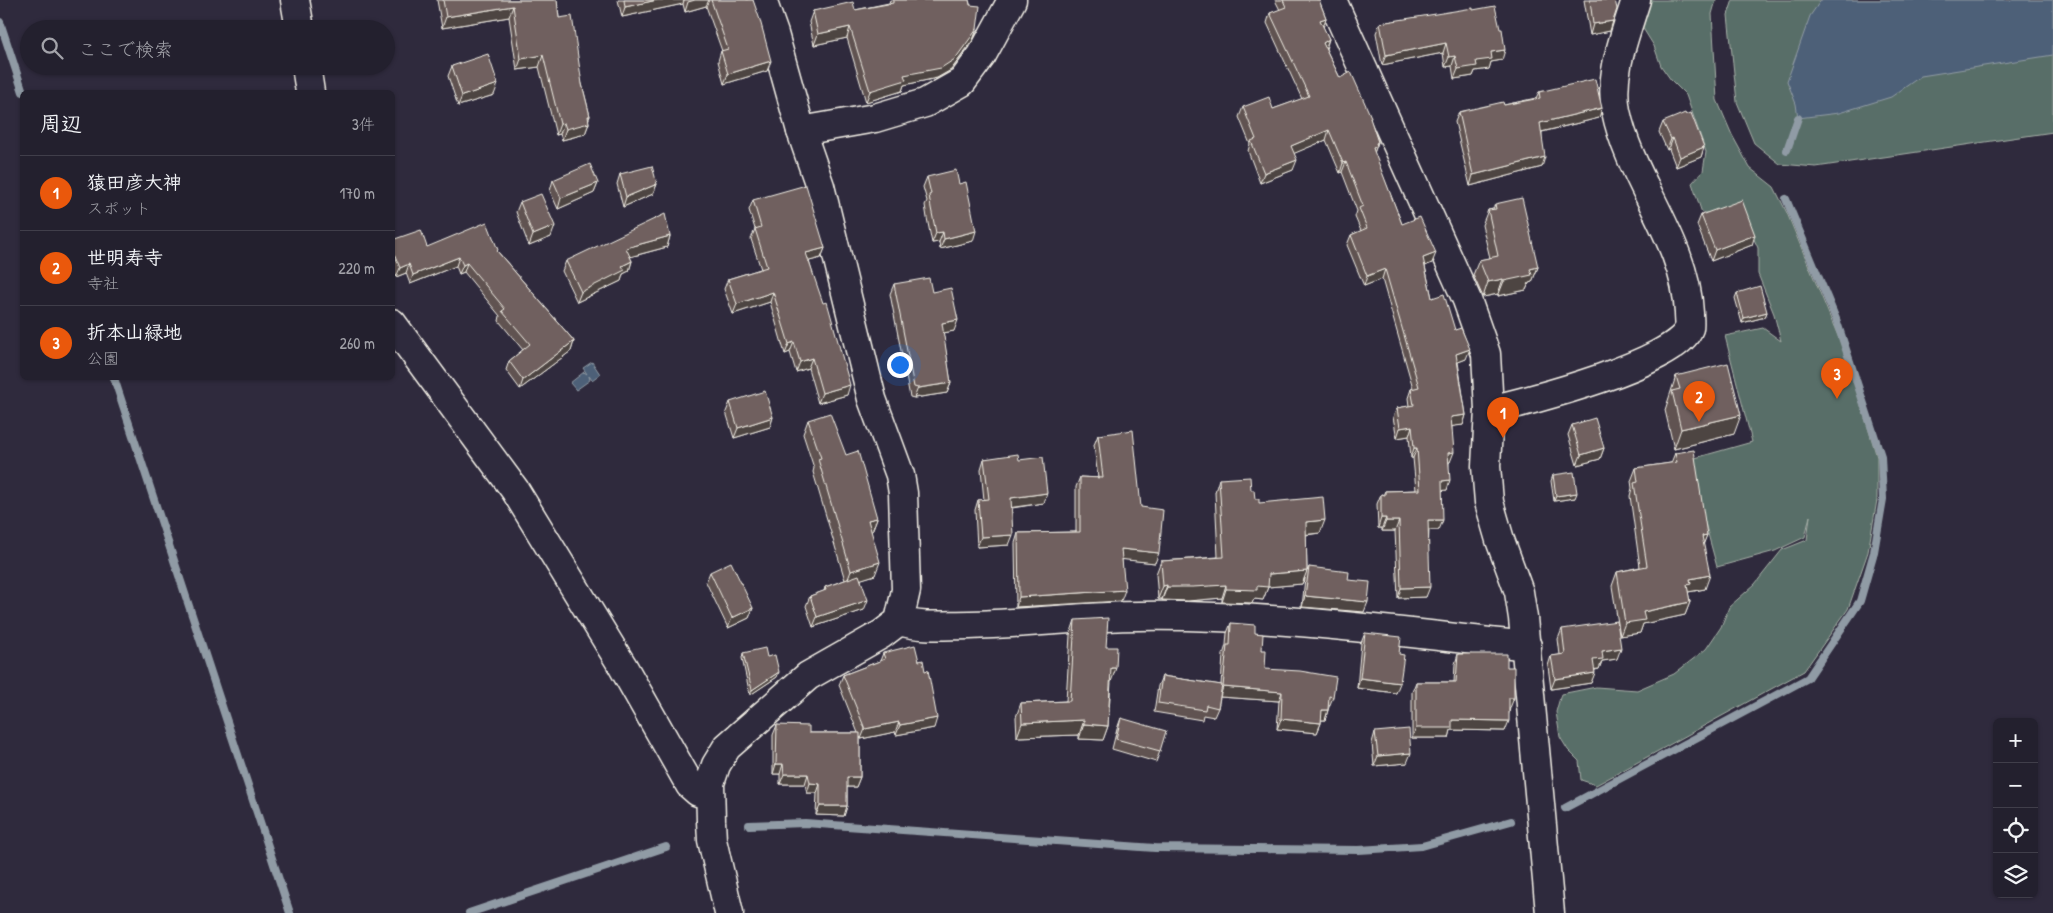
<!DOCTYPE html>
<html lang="ja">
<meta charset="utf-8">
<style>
:root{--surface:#23202e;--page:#2b2836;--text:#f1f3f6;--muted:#a3a3aa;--line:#403e4a;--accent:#ea580c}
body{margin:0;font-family:"Patrick Hand","Klee One",sans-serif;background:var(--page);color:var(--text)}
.controls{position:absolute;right:15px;bottom:15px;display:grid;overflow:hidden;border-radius:8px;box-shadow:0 1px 4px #0004}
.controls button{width:45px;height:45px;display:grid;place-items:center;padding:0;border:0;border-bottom:1px solid var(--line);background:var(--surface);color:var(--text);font:25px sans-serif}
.you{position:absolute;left:899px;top:364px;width:18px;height:18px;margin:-12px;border:4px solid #fff;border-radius:50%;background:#1a73e8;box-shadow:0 0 0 8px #1a73e833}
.badge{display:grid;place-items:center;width:32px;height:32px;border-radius:50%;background:var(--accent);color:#fff;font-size:16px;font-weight:700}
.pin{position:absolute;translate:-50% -41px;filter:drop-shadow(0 1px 2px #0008)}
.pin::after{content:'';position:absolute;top:26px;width:18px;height:15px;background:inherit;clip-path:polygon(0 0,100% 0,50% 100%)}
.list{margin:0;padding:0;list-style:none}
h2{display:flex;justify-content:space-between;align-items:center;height:65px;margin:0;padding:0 20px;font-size:21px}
h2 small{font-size:16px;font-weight:400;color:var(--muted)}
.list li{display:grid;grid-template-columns:32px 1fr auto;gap:15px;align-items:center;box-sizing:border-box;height:75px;padding:0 20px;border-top:1px solid var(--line)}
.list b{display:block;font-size:19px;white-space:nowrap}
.list p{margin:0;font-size:16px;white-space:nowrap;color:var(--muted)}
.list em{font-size:16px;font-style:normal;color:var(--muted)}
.icon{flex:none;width:28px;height:28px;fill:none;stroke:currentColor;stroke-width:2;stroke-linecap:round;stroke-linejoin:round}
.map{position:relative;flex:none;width:2053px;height:913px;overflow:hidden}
.search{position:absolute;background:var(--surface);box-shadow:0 1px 4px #0004;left:20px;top:20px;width:375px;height:55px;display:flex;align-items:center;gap:12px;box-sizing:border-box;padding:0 18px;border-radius:28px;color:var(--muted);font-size:19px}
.panel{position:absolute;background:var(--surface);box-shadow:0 1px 4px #0004;left:20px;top:90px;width:375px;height:290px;border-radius:8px}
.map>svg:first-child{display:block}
.green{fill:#596e67;stroke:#a6b0a8}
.water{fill:#4d6178;stroke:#909ba5}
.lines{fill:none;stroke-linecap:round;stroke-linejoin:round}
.stream{stroke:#909ba5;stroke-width:8}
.minor-casing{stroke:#f4f1e8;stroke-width:31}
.minor{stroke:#2f2a3d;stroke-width:28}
.wall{fill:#605351;stroke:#f4f1e8}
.shaded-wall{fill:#4e4442;stroke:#f4f1e8}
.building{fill:#70615e;stroke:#f4f1e8}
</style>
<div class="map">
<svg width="2053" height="913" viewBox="0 0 2053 913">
<rect width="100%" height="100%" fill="#2f2a3d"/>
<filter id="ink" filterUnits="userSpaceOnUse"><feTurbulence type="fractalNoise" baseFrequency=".02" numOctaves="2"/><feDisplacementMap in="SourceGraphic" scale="10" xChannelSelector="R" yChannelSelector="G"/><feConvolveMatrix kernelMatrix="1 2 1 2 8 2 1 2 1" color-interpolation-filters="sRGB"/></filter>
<g filter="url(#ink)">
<g class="green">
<path d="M1645,0H1716L1712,14L1717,100L1732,135L1750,168L1774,187L1787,213L1845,353L1877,457V500L1868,552L1848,609L1804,671L1596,785L1581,780L1579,761L1568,750L1560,737L1556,712L1561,694L1596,687L1637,690L1674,674L1706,649L1721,627L1729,607L1755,584L1782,550L1807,540L1810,516L1805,537L1775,551L1717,567L1688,460L1752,442L1725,336L1763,328L1781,341L1774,314L1758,274V248L1748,226L1722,212L1702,213L1692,183L1703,171L1706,152L1686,95L1671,80L1661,66L1654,46L1639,22Z"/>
<path d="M1733,0H2053V132L1816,167L1780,164L1754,143L1737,102L1728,15Z"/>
</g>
<g class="water">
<path d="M1821,0H2053V55L1921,76L1891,97L1839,113L1798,118L1796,104L1787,81L1810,16Z"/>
<path d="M592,362L600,374L592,380L589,376L590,380L576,390L570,383L584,372L587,374L583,368Z"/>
</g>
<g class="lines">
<g class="stream">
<path d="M0,22L23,92"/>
<path d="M1787,150L1798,118"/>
<path d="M114,378L290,913"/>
<path d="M1565,808L1808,678L1860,601L1874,552L1883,499L1881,456L1836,319L1786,199"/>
<path d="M749,825L805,823L1155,848L1359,850L1422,846L1511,821"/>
<path d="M469,913L666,847"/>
</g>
<g class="minor-casing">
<g id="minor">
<path d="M295,0L300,29"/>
<path d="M1332,0L1467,300L1486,354L1489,410L1486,466L1489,502L1500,540L1519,592L1523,618L1550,913"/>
<path d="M306,66L310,92"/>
<path d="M801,131L875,118L925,103L962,82L982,55L1012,0"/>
<path d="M392,323L515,490L622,665L690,785L698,792L709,795"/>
<path d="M1489,410C1526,402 1677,363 1689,328C1690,324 1689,317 1689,313C1686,241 1630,180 1616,111C1609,73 1625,36 1636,0"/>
<path d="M899,621C922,628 945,625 970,625C1026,624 1083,616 1139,616C1269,614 1399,632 1527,646"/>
<path d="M729,913L712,840L711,821L710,783L716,765L727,747L808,676L882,634L899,621L906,590L903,493L900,475L872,399L820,186L801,131L774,34L762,0"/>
</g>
</g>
<use href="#minor" class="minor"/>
</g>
<g class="wall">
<path d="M437,0H557L559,18L582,84L590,116L588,119L589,123L585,134L562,140L560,134L556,135L539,67L517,70L509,17L442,28Z"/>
<path d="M618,0H753L767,71L724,84L718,61L721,51H722L706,6L685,12L683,4L622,17Z"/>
<path d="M890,0H969L977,29L973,40L951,70L937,78L904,85L902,91L866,102L847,38L814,45L809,22L813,11L855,10L889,3Z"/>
<path d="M1275,0H1319L1326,18L1323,27L1329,39L1326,49L1340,78L1371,117L1370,120L1378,142L1374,153L1402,224L1432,263L1425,266L1432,298L1455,330L1466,359L1458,362L1466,415L1463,425L1452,426L1450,462H1449L1447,490H1442L1439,530H1429L1426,597L1398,598L1395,531H1382V528H1378L1377,504L1381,494L1383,495L1385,491L1416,490L1413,458H1411L1409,436L1397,438L1393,417L1397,408L1409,406L1408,398L1411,389L1413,388L1382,279L1364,286L1347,245L1351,235L1361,231L1355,217L1357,211L1342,172L1340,173L1326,140L1294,153L1293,170L1260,183L1248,151L1250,144L1239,117L1243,107L1273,109L1302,99L1267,23L1270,13L1280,10Z"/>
<path d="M1584,0H1615L1613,21L1610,31L1590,35Z"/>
<path d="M1473,10L1502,60L1491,62L1489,69L1475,71L1473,76L1454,79L1452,66L1445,67L1443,53L1382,65L1376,33L1380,23Z"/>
<path d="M452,66L494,95L458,106L448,76Z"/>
<path d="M1539,92L1602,108L1599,118L1542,132V167L1470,186L1455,122L1459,112L1504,105L1536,98Z"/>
<path d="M1663,122L1704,147L1701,157L1676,167L1669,149L1667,150L1659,132Z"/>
<path d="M620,174L657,184L653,194L623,207L617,184Z"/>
<path d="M927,177L973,241L940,249L939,242L932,243L927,218L925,205L927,201L923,187Z"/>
<path d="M553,180L598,183L594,193L558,209L550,191Z"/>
<path d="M753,200L825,248L821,258L809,261L847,395L818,403L808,368L796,372L790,352L785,354L770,302L733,314L724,289L728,279L761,269L751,239L755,229L749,210Z"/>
<path d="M520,202L551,237L529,246L516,212Z"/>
<path d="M1495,204L1538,267L1532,282L1529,283L1526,290L1498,296V294L1483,297L1473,275L1479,260L1490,258L1482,225L1488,210L1493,209Z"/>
<path d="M1701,215L1752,245L1711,261L1697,225Z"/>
<path d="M670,236L667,247L630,257L632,261L629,271L623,274L621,281L577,302L562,271L566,261Z"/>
<path d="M392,240L427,247L498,252L574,341L571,351L520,389L506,370L509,361L523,350L499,321L500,316L464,272L459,274L456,266L410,284L406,273L396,277L392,267Z"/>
<path d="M894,284L932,292L954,331L943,333L951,383L947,393L914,398L910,397L890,294Z"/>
<path d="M1737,293L1767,312L1765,317L1742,323L1735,298Z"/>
<path d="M1676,376L1734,434L1674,449L1665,410Z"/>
<path d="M730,402L773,417L770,427L734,438L726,412Z"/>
<path d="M808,420L846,455L877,518L872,531H871L875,575L861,579L864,610L813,627L806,606L810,596L824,591L825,587L845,580L813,472L814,468L803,434Z"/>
<path d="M1572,425L1604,448L1600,459L1577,465L1568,435Z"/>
<path d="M1098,435L1141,507L1155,563L1122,559L1121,601L1016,607L1015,543L1018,533L1076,532V487L1080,477L1098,478L1094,445Z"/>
<path d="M1675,453L1707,535L1703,544L1705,589L1688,592L1690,602L1685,615L1643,624L1640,633L1620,636L1612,586L1617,572L1640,567L1630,496L1632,488L1631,481L1636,468L1671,463Z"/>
<path d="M984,459L1019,460L1044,503L1012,508L1009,545L977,547L975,510L978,500H984L981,469Z"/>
<path d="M1553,475L1575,498L1554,501L1551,481Z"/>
<path d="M1219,479L1251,490L1255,499L1259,503L1320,533L1306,535L1307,571L1309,567L1348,580L1364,612L1302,607L1305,578L1302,584L1268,587L1263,600L1254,599L1252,603L1222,602V598L1188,601L1162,600V599H1158L1156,574L1161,561L1218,557L1215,492Z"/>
<path d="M710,572L753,608L749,618L728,628L706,582Z"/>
<path d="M1075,620L1106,647L1111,682L1108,726L1103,740L1079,739V735L1017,737L1016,717L1021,703L1066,701L1070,635Z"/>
<path d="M1231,623L1255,633L1262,650L1265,669L1333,697L1329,707L1325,720H1321V723L1317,733L1277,729L1279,701L1220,697L1218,708L1214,717L1203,715L1202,720L1154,712L1158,686L1162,676L1221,685L1223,655L1226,645L1227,633Z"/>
<path d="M1562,629L1617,659L1602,661L1599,669L1595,670L1591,683L1551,689L1548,666L1551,656L1560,655L1558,639Z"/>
<path d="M1365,633L1399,654L1396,693L1357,688L1361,643Z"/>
<path d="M743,653L767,657L777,677L750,695L742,658Z"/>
<path d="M883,653L934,728L896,735L895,732L861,739L860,737V777L856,787H847V806L844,816L816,815L817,793H807L805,784H780V774H773V735L777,725L809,733H858L839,685L843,675L880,661Z"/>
<path d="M1458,654L1507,667L1510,708L1505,731L1451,730L1449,738H1412V692L1416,682H1454L1455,664Z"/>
<path d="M1121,718L1160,751L1156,762L1112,749L1117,729Z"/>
<path d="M1375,732L1407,763L1374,766L1372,743Z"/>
</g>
<g class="shaded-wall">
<path d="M657,0H684L683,4L622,17L625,7Z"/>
<path d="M695,0H709L706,6L685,12L688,2Z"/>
<path d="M513,6L509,17L442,28L446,17Z"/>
<path d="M1326,18L1323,28L1320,20Z"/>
<path d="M1613,21L1610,31L1590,35L1593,24Z"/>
<path d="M850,27L847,38L814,45L818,34Z"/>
<path d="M977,29L973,40L951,70L937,78L904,85L902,91L866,102L870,91L904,75Z"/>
<path d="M1329,39L1325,49L1323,43Z"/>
<path d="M1446,43L1443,53L1382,65L1386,55Z"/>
<path d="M1505,50L1502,60L1491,62L1489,69L1475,71L1473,76L1454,79L1458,69L1491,52Z"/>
<path d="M543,55L539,67L517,70L521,59Z"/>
<path d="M1455,56L1452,66L1445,67L1449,57Z"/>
<path d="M771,61L767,71L724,84L728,74Z"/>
<path d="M498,84L494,95L458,106L462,96Z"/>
<path d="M1602,108L1599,118L1537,133L1540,123Z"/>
<path d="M588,116H590L587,124L589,123L585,134L562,140L566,129Z"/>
<path d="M564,123L560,134L556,135L560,124Z"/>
<path d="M1329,130L1326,140L1288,156L1291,146Z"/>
<path d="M1673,138L1669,149L1667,150L1671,139Z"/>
<path d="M1378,142L1373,156V148L1376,143Z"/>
<path d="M1704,147L1701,157L1676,167L1680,157Z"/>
<path d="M1545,157L1542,167L1470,186L1473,175Z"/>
<path d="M1297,160L1293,170L1260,183L1264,173Z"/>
<path d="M1346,162L1342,172L1340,173L1343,163Z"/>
<path d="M598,183L594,193L558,209L561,198Z"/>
<path d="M657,184L653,194L623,207L626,197Z"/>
<path d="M555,226L551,237L529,246L533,235Z"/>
<path d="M976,231L973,241L940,249L944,239Z"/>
<path d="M943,232L939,242L932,243L936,233Z"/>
<path d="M1755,235L1752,245L1711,261L1715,250Z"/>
<path d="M670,236L667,247L622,259L626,248Z"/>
<path d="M825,248L821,258L802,263L806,253Z"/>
<path d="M1436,253L1432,263L1420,268L1423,258Z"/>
<path d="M459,257L456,266L410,284L413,275Z"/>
<path d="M632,261L629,271L623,274L621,281L577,302L581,292L622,266Z"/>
<path d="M467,263L464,272L459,274L463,265Z"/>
<path d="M409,264L406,273L396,277L400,268Z"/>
<path d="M1538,267L1532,282L1529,283L1526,290L1498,296L1504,281L1530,269Z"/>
<path d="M1385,269L1382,279L1364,286L1367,276Z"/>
<path d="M1503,279L1498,294L1483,297L1488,282Z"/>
<path d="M773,292L770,302L733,314L737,304Z"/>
<path d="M1767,312L1765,317L1742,323L1744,318Z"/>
<path d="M958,320L954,331L938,334L942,323Z"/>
<path d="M574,341L571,351L520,389L523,380Z"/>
<path d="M794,342L790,352L785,354L789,344Z"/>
<path d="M1470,349L1466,359L1453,364L1456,354Z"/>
<path d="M812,358L808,368L796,372L800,362Z"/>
<path d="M951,383L947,393L914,398L918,388Z"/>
<path d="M850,385L847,395L818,403L822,393Z"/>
<path d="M1466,415L1463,425L1448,427L1451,417Z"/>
<path d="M1741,415L1734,434L1674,449L1681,429Z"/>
<path d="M773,417L770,427L734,438L738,428Z"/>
<path d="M1412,426L1409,436L1397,438L1400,428Z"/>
<path d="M1414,448H1417L1413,458H1411Z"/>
<path d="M1604,448L1600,459L1577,465L1581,455Z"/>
<path d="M1454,452L1450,462L1445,463L1448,453Z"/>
<path d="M1450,480L1447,490L1439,491L1442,481Z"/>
<path d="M1047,493L1044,503L1008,508L1011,498Z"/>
<path d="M1577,493L1575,498L1554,501L1556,496Z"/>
<path d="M877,518L872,531L863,534L868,520Z"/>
<path d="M1381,518H1386L1382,528H1378Z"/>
<path d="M1325,520L1320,533L1301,535L1306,522Z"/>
<path d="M1428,520H1443L1439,530H1425Z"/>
<path d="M1386,521H1399L1395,531H1382Z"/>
<path d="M1013,535L1009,545L977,547L981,537Z"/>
<path d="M1707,535L1702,548V536Z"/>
<path d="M1121,549L1159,553L1155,563L1118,559Z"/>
<path d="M880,562L875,575L846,584L851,571Z"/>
<path d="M1307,571L1302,584L1268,587L1263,600L1254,599L1252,603L1222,602L1226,589L1269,574Z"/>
<path d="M1710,575L1705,589L1688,592L1687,585L1690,579Z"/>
<path d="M1167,585L1162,599H1158L1163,586Z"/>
<path d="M1226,585L1222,598L1188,601L1162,600L1167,587Z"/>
<path d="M1430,587L1426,597L1398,598L1401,588Z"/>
<path d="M1125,590L1121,601L1016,607L1019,597Z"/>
<path d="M1305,596L1368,602L1364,612L1302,607Z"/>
<path d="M868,600L864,610L813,627L817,617Z"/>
<path d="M1690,602L1685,615L1643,624L1640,633L1620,636L1625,623L1643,612Z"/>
<path d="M753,608L749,618L728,628L732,618Z"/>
<path d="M1621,648L1617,659L1602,661L1599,669L1590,670L1593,660L1602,651Z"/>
<path d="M1111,668H1116L1111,682H1106Z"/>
<path d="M779,672L777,677L750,695L752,690Z"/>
<path d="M1595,673L1591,683L1551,689L1555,679Z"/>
<path d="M1360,678L1400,683L1396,693L1357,688Z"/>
<path d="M1223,687L1282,692L1279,701L1220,697Z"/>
<path d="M1509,698H1514L1510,708H1506Z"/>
<path d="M1322,710H1328L1325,720H1318Z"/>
<path d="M937,718L934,728L896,735L900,725Z"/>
<path d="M1281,719L1321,723L1317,733L1277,729Z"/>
<path d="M1084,720L1079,735L1017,737L1022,723Z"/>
<path d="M1452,720L1509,721L1505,731L1451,730L1449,738H1412L1416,728Z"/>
<path d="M899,722L895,732L861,739L865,729Z"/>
<path d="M1084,724L1108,726L1103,740L1079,739Z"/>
<path d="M1411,753L1407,763L1374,766L1378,756Z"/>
<path d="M776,764H783L780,774H773Z"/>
<path d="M784,774H808L805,784H780Z"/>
<path d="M847,777H860L856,787H844Z"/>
<path d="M810,783L820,784L817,793H807Z"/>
<path d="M820,806H847L844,816L816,815Z"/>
</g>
<g class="building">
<path d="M443,0H557L559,18L572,16L582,84L590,116H588L589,123L566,129L564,123L560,124L543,55L521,59L513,6L446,17Z"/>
<path d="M624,0H657L625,7Z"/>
<path d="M711,0H753L760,20L771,61L728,74L721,51L728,49Z"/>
<path d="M893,0H969L970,5L980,6L977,29L955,59L941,68L904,75L906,80L870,91L850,27L818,34L813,11L853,2L855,10L893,3Z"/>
<path d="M1283,0H1319L1326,18L1320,20L1329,39L1323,43L1340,78L1351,72L1371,117L1370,118L1378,142L1376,143L1377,146L1373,148L1374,151L1402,224L1420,217L1436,253L1423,258L1432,298L1444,294L1455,330L1461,328L1470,349L1456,354L1466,415L1451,417L1454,452L1448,453L1450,480L1442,481L1443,520H1428L1430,587L1401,588L1399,521H1386V518H1381V494L1385,495V491L1420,490L1417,448H1414L1412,426L1400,428L1397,408L1414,405L1411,389L1419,387L1385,269L1367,276L1351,235L1367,228L1359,208L1363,206L1346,162L1343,163L1329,130L1291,146L1297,160L1264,173L1251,141L1256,139L1243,107L1269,97L1273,109L1309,96L1270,13L1286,7Z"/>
<path d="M1590,0H1615L1617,9L1613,21L1593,24Z"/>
<path d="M1495,6L1500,29H1502L1505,50L1491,52L1492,59L1476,61L1477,66L1458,69L1455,56L1449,57L1446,43L1386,55L1380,23L1473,8V10Z"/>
<path d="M488,54L498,84L462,96L452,66Z"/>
<path d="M1595,79L1602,108L1540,123L1545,157L1473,175L1459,112L1503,102L1504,105L1540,98L1539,92Z"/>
<path d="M1685,113L1686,115L1691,113L1704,147L1680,157L1673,138L1671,139L1663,122Z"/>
<path d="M590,164L598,183L561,198L553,180Z"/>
<path d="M652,166L657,184L626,197L620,174Z"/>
<path d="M956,170L959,184L966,182L976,231L944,239L943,232L936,233L931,208L929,195L931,194L927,177Z"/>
<path d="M806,185L825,248L806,253L823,303L827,302L850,385L822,393L812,358L800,362L794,342L789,344L773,292L737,304L728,279L767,267L755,229L761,227L753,200Z"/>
<path d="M541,194L555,226L533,235L520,202Z"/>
<path d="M1522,198L1538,267L1530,269L1532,275L1504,281L1503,279L1488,282L1479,260L1498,256L1488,210L1496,209L1495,204Z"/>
<path d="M1742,200L1755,235L1715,250L1701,215Z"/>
<path d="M665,214L670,236L626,248L632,261L622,266L625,270L581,292L566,261Z"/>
<path d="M487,222L498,250L497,251L574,341L523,380L509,361L530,344L502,311L505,309L467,263L463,265L459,257L413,275L409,264L400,268L392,248V240L421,230L427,247Z"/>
<path d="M929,278L932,292L951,288L958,320L942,323L951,383L918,388L914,387L894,284Z"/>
<path d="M1760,286L1767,312L1744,318L1737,293Z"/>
<path d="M1728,363L1741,415L1681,429L1672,391L1680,389L1676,376Z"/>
<path d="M765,391L773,417L738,428L730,402Z"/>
<path d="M830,413L846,455L858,451L877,518L868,520L880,562L851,571L818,459L821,458L808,420Z"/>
<path d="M1595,418L1604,448L1581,455L1572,425Z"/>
<path d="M1133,430L1141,507L1163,510L1159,553L1121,549L1125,590L1019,597L1018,533L1080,532V477L1103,478L1098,435Z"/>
<path d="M1694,450L1707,535L1702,536L1710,575L1690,579L1691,584L1687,585L1690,602L1643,612L1645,620L1625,623L1617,572L1647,566L1634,483L1638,482L1636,468L1677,462L1675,453Z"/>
<path d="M1018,454L1019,460L1043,457L1047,493L1011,498L1013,535L981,537L978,500L989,499L984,459Z"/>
<path d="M1574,472L1577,493L1556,496L1553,475Z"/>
<path d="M1250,477L1251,490H1254L1255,499H1259V503L1323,497L1325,520L1306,522L1307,571L1269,574L1268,587L1257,586V590L1226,589V585L1193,587H1167V585L1163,586L1161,561L1224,557L1219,479Z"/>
<path d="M731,562L753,608L732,618L710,572Z"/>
<path d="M1309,567L1349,572L1348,580L1370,582L1368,602L1305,596Z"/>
<path d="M859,575L868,600L817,617L810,596L826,590L825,587Z"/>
<path d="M1108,618L1106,647H1117L1116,668H1111L1108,726L1084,724V720L1022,723L1021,703L1070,701L1075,620Z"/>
<path d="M1617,621L1621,648L1602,651L1603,659L1593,660L1595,673L1555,679L1551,656L1565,654L1562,629Z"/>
<path d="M1231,623L1255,625V633L1263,634L1262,650H1266L1265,669L1300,671L1336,677L1333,697L1329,696L1328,710H1322L1321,723L1281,719L1282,692L1223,687L1227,645H1230Z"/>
<path d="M1365,633L1401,637L1399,654L1404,655L1400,683L1360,678Z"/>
<path d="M915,645L919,661L923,660L925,671L928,670L937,718L900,725L899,722L865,729L843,675L885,659L883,653Z"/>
<path d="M765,648L767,657L775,655L779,672L752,690L743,653Z"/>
<path d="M1458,654H1507V667H1514V698H1509V721L1452,720V728H1416V682H1456Z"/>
<path d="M1162,676L1222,685L1218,708L1206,705L1205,710L1158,703Z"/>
<path d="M1121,718L1166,731L1160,751L1116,739Z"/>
<path d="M777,725L809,726V733H860V777H847V806H820V784L810,783L808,774H784L783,764H776Z"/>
<path d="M1409,729L1411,753L1378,756L1375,732Z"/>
</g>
</g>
</svg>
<div class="controls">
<button>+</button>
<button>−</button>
<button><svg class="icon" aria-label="locate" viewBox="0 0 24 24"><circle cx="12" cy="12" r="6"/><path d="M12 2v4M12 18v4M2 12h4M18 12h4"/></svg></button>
<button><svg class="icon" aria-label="layers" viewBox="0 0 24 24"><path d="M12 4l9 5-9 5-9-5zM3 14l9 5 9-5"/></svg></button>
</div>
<div class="you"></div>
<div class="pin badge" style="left:1503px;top:438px">1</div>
<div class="pin badge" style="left:1699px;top:422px">2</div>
<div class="pin badge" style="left:1837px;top:399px">3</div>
<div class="search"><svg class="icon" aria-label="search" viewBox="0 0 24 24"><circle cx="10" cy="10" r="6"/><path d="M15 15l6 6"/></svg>ここで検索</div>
<section class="panel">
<h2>周辺<small>3件</small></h2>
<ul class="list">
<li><span class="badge">1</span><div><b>猿田彦大神</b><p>スポット</p></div><em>170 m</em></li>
<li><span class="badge">2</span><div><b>世明寿寺</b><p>寺社</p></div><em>220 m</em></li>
<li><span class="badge">3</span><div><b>折本山緑地</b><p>公園</p></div><em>260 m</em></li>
</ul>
</section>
</div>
